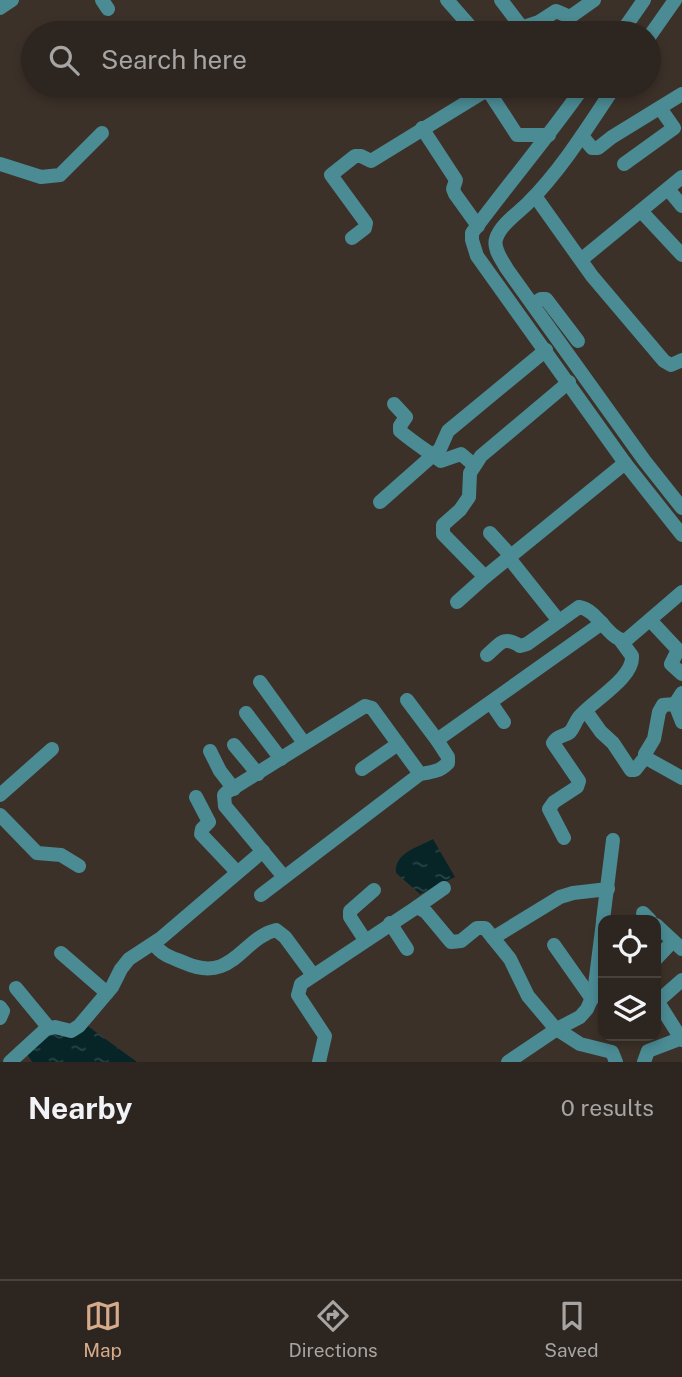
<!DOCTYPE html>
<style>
:root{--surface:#2d251f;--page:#352d28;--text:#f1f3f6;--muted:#a7a5a4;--line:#48423d;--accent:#d6ab8b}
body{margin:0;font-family:"Public Sans",sans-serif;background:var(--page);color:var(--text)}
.controls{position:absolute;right:21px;bottom:21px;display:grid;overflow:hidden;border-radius:14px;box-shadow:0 4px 10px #0003}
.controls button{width:63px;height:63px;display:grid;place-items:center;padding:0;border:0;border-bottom:2px solid var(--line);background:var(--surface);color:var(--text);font:35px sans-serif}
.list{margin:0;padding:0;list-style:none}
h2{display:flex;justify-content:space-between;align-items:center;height:91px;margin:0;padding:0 28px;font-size:30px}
h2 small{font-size:23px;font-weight:400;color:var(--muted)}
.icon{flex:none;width:38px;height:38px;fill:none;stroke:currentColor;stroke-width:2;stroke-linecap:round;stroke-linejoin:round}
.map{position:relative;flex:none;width:682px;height:1062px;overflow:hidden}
.search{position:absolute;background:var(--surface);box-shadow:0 4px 10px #0003;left:21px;right:21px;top:21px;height:77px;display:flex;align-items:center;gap:18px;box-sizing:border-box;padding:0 24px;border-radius:38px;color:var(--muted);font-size:26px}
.sheet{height:217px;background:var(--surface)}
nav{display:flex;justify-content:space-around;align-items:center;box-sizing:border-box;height:98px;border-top:2px solid var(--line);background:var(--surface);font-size:19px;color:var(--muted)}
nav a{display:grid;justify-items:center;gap:4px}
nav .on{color:var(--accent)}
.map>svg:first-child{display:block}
.water{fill:url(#water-ripples)}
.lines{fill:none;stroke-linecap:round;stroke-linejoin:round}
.minor{stroke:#4b8b94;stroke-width:14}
</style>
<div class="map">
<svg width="682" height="1062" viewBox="0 0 682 1062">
<defs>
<pattern id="water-ripples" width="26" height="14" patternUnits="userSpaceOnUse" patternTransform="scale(1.75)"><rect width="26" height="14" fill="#072527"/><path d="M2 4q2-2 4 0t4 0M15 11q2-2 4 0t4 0" fill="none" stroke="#2b4446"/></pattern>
</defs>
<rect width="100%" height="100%" fill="#3c3129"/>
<g class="water">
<path d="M433,839L455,877L420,894L396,873C394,853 418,847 433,839Z"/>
<path d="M85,1024L137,1062H32L26,1052L58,1026L71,1038Z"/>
</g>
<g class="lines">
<g class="minor">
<path d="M102,0L108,9"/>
<path d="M447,0L476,33"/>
<path d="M501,0L520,25L521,28L516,33"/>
<path d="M0,8L12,0"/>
<path d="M521,28L539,22L556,11L570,17L594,0"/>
<path d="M621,33L644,0"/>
<path d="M649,37L675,0"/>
<path d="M584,86C549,136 509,183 472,233V240L477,256L625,463L682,535"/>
<path d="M615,86C589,125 562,169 528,203C518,213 500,225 496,239C493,249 502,260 507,269L644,460L682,508"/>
<path d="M422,128L456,180L453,189L455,194L478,226"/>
<path d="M582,136L592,148H598L612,137L682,94"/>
<path d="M0,164L41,177L60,175L102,133"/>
<path d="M624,164L674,128L660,108"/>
<path d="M668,189L682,206"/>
<path d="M535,196L592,276L664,361L671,365L682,360"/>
<path d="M641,211L682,255"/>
<path d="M352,238L365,228L366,223L331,175L355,156H361L371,161L485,91L491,95L517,135H549"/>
<path d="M582,259L682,177"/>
<path d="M533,304L541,299H546L578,341"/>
<path d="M394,404L406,417L400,426V431C413,442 427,451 441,461L461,454L474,465"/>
<path d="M380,502L440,449L448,431L546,350"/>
<path d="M490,533L511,556"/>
<path d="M509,558L559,621"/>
<path d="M485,577L443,534V525L460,510L469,497L470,473L481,456L569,382"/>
<path d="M457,602L485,577L625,463"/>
<path d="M650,620L678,650L671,664L682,674"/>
<path d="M487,655C500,644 503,635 520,646L527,644L579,607C598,610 606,637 625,641L682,592"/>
<path d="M260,682L304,743"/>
<path d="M682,693L675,704L682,722"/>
<path d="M407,700L437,740"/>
<path d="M491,703L504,722"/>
<path d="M675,704L663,705L659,712L654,739L645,754L648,759L682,778"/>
<path d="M586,711L601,732L613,743L631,770H635L646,756"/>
<path d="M246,713L281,759"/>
<path d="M234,745L258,774"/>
<path d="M210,751L220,771L234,789"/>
<path d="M362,769L398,744"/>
<path d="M0,795L52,749"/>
<path d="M196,797L209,822L202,829L201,834L237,872"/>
<path d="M0,815L37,853L61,855L79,866"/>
<path d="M564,838L549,809L554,802L577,787L579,781L553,743C557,735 564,737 570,732C574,728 575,722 579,717C592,701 634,678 632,656L621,641"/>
<path d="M284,877L225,806L224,795L227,792L365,706L372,708L420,774"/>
<path d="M261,895L420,774C432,772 439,772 448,763V757L437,740L602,623"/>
<path d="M417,907L444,888"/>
<path d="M643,913L650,920"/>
<path d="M603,920L613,840"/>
<path d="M390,923L407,949"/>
<path d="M656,925L682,949"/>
<path d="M493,938L560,897L573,893L608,889"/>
<path d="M365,940L350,917V911L374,890"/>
<path d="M154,944C163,956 171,957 185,963C233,984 242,938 276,930L285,937L313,975"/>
<path d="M554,945L592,999"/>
<path d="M61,953L107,993"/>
<path d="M656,959L673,941"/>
<path d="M16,988L49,1028"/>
<path d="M656,999L682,1040"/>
<path d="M657,1002L682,980"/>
<path d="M0,1007L3,1011L0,1018"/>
<path d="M10,1062L46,1029L55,1027L71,1031L79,1026L112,987L121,969L129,959L161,938L263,851"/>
<path d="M319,1062L325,1036L298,995L301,984L417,907L426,912L451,942L461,941L477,928H485L510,959L528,996L555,1028L580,1044L612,1052L616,1062"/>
<path d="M508,1062L557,1029L580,1017L587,1009L594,993L603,922"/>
<path d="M644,1062L648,1051L682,1038"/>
</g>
</g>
</svg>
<div class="controls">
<button><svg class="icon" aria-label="locate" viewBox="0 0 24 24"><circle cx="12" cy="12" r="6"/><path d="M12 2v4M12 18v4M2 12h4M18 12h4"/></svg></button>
<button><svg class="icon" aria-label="layers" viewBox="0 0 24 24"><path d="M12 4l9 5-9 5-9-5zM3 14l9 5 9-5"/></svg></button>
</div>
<div class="search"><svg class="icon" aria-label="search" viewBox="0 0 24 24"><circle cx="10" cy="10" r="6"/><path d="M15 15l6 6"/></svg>Search here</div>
</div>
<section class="sheet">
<h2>Nearby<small>0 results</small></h2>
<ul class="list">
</ul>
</section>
<nav>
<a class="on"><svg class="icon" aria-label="map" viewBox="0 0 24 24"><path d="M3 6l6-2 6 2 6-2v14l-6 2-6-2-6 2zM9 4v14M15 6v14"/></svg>Map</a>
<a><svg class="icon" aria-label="directions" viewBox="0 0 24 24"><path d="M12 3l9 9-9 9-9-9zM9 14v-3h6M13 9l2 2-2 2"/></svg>Directions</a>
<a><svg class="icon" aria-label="saved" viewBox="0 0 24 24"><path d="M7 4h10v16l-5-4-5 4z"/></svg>Saved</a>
</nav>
